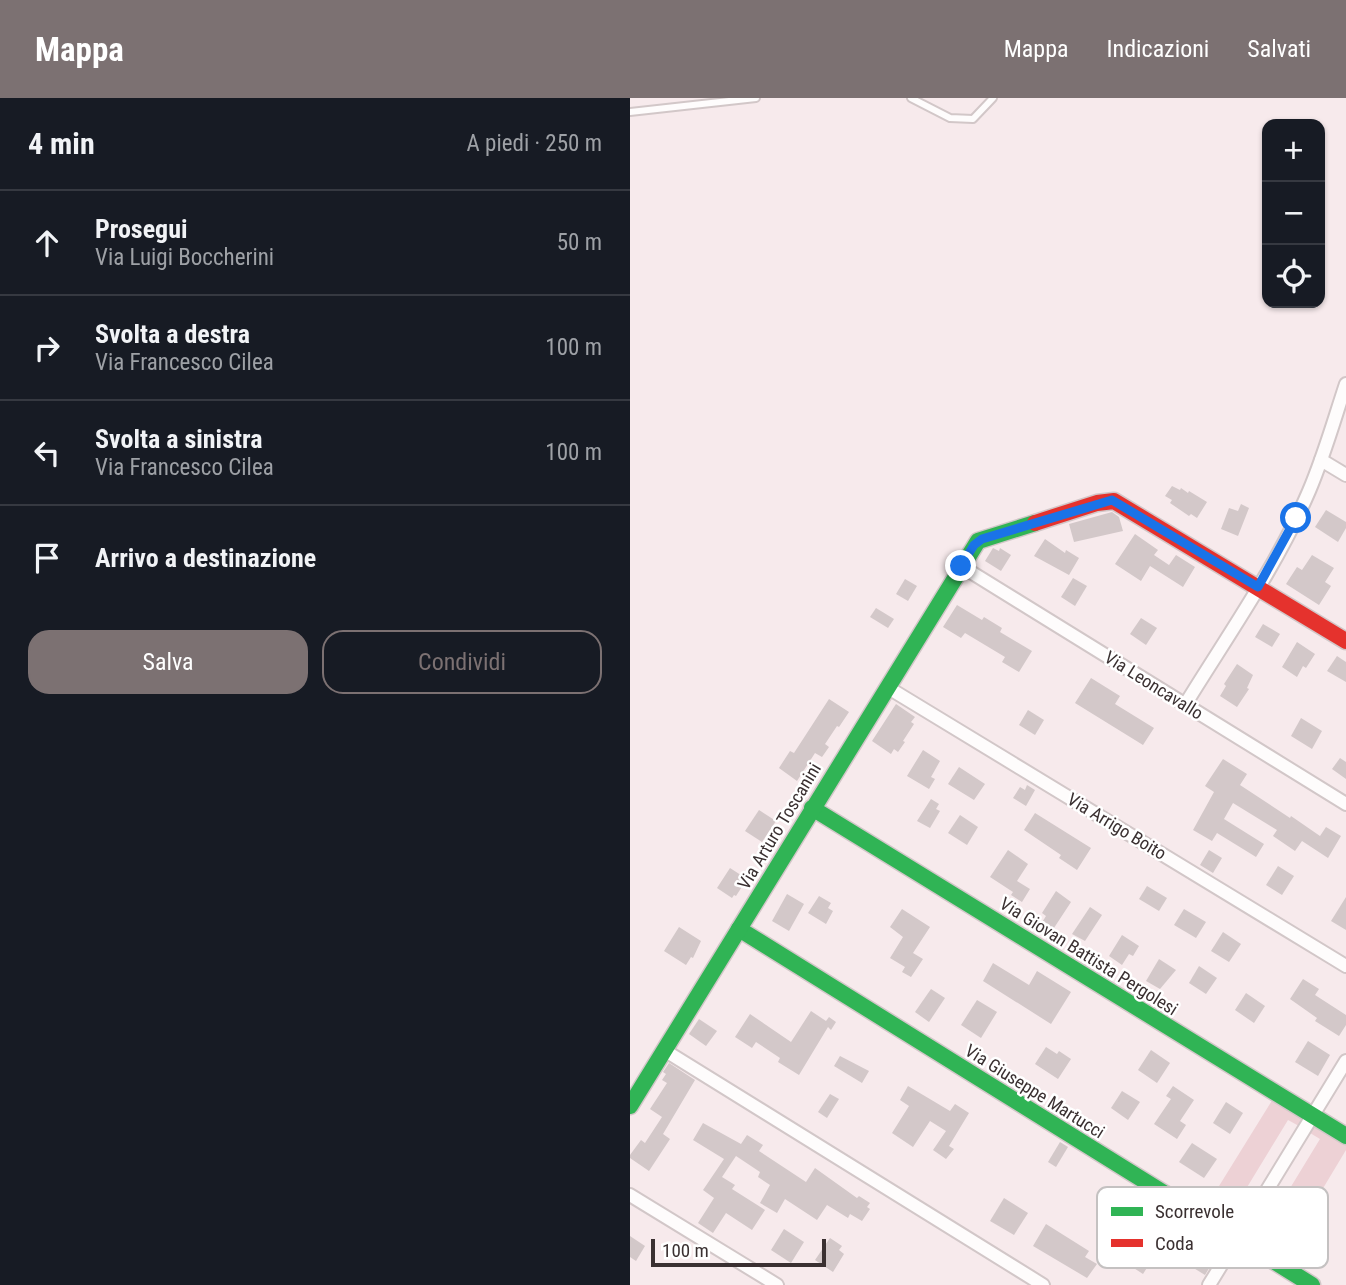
<!DOCTYPE html>
<html lang="it">
<meta charset="utf-8">
<style>
:root{--surface:#171b24;--page:#20242c;--text:#f1f3f6;--muted:#9ea1a6;--line:#363941;--accent:#7c7172}
body{margin:0;font-family:"Roboto Condensed",sans-serif;background:var(--page);color:var(--text)}
.controls{position:absolute;right:21px;top:21px;display:grid;overflow:hidden;border-radius:14px;box-shadow:0 2px 5px #0004}
.controls button{width:63px;height:63px;display:grid;place-items:center;padding:0;border:0;border-bottom:2px solid var(--line);background:var(--surface);color:var(--text);font:35px sans-serif}
.scale{position:absolute;left:21px;bottom:18px;width:175px;box-sizing:border-box;padding-left:7px;border:4px solid #3a3031;border-top:0;font-size:19px;line-height:24px;white-space:nowrap;color:#3a3031;-webkit-text-stroke:5px #fff;paint-order:stroke}
.stop{position:absolute;width:21px;height:21px;margin:-16px;border:5px solid #1a73e8;border-radius:50%;background:#fff}
.stop.end{background:#1a73e8;border-color:#fff;box-shadow:0 2px 7px #0008}
.list{margin:0;padding:0;list-style:none}
h2{display:flex;justify-content:space-between;align-items:center;height:91px;margin:0;padding:0 28px;font-size:30px}
h2 small{font-size:23px;font-weight:400;color:var(--muted)}
.list li{display:grid;grid-template-columns:46px 1fr auto;gap:21px;align-items:center;box-sizing:border-box;height:105px;padding:0 28px;border-top:2px solid var(--line)}
.list b{display:block;font-size:26px;white-space:nowrap}
.list p{margin:0;font-size:23px;white-space:nowrap;color:var(--muted)}
.list em{font-size:23px;font-style:normal;color:var(--muted)}
.actions{display:flex;gap:14px;padding:21px 28px}
.actions a{flex:1;padding:16px 0;border:2px solid var(--accent);border-radius:21px;text-align:center;font-size:24px;color:var(--accent)}
.actions .main{background:var(--accent);color:#fff}
.icon{flex:none;width:38px;height:38px;fill:none;stroke:currentColor;stroke-width:2;stroke-linecap:round;stroke-linejoin:round}
.map{position:relative;flex:none;width:716px;height:1187px;overflow:hidden}
header{display:flex;align-items:center;gap:42px;box-sizing:border-box;height:98px;padding:0 35px;background:var(--accent);color:#fff}
header strong{font-size:33px}
nav{display:flex;gap:38px;margin-inline-start:auto;font-size:24px}
main{display:flex}
aside{flex:1;background:var(--surface)}
.map>svg:first-child{display:block}
.green{fill:#edd1d5}
.building{fill:#d3c8c9}
.lines{fill:none;stroke-linecap:round;stroke-linejoin:round}
.lane-casing{stroke:#d2c7c8;stroke-width:10}
.street-casing{stroke:#d2c7c8;stroke-width:16}
.fast-casing{stroke:#d2c7c8;stroke-width:19}
.jam-casing{stroke:#d2c7c8;stroke-width:19}
.lane{stroke:#fefcfc;stroke-width:6}
.street{stroke:#fefcfc;stroke-width:12}
.fast{stroke:#30b455;stroke-width:16}
.jam{stroke:#e5322d;stroke-width:16}
.route{stroke:#1a73e8;stroke-width:9}
.labels{text-anchor:middle;dominant-baseline:central;stroke-width:5;stroke-linejoin:round;paint-order:stroke}
.street-label{font-size:18px;fill:#3a3031;stroke:#fff}
.key{fill:#fff;stroke:#c4c1c1;stroke-width:2}
.key-label{font-size:19px;fill:#3a3031}
</style>
<header>
<strong>Mappa</strong>
<nav><a>Mappa</a><a>Indicazioni</a><a>Salvati</a></nav>
</header>
<main>
<aside>
<h2>4 min<small>A piedi · 250 m</small></h2>
<ul class="list">
<li><svg class="icon" aria-label="ahead" viewBox="0 0 24 24"><path d="M12 20V5M6 11l6-6 6 6"/></svg><div><b>Prosegui</b><p>Via Luigi Boccherini</p></div><em>50 m</em></li>
<li><svg class="icon" aria-label="right" viewBox="0 0 24 24"><path d="M7 20v-9h11M14 6l5 5-5 5"/></svg><div><b>Svolta a destra</b><p>Via Francesco Cilea</p></div><em>100 m</em></li>
<li><svg class="icon" aria-label="left" viewBox="0 0 24 24"><path d="M17 20v-9H6M10 6l-5 5 5 5"/></svg><div><b>Svolta a sinistra</b><p>Via Francesco Cilea</p></div><em>100 m</em></li>
<li><svg class="icon" aria-label="arrive" viewBox="0 0 24 24"><path d="M6 21V4h12l-3 4 3 4H6"/></svg><div><b>Arrivo a destinazione</b></div></li>
</ul>
<div class="actions"><a class="main">Salva</a><a>Condividi</a></div>
</aside>
<div class="map">
<svg width="716" height="1187" viewBox="0 0 716 1187">
<rect width="100%" height="100%" fill="#f7eaec"/>
<g class="green">
<path d="M643,1001L675,1020L669,1028L658,1022L605,1109L615,1116L608,1129L576,1109Z"/>
<path d="M685,1027L716,1046V1052L683,1107L688,1111L659,1160L618,1135L626,1122L637,1128L690,1041L680,1035Z"/>
</g>
<g class="building">
<path d="M542,388L550,392L551,390L558,395L559,393L577,404L567,420L561,416L559,418L540,405L542,402L535,398Z"/>
<path d="M611,406L619,410L608,438L591,431L599,410L608,413Z"/>
<path d="M696,412L716,424V430L708,444L685,429Z"/>
<path d="M482,414L489,419L493,433L444,444L439,426Z"/>
<path d="M505,436L528,452L524,457L539,467L546,457L565,469L553,489L520,468L511,483L485,466Z"/>
<path d="M415,441L435,455L436,452L449,460L439,477L404,458Z"/>
<path d="M363,450L369,453L370,450L381,457L371,473L355,463Z"/>
<path d="M682,457L704,470L695,484L701,488L689,507L656,486L667,469L672,472Z"/>
<path d="M443,480L457,488L445,508L431,499Z"/>
<path d="M275,481L287,488L278,503L266,496Z"/>
<path d="M327,507L352,522L354,519L372,530L370,534L402,553L389,574L372,564L375,559L335,535L331,540L313,529Z"/>
<path d="M246,510L264,521L258,530L240,519Z"/>
<path d="M511,520L527,530L516,547L500,536Z"/>
<path d="M633,526L650,536L642,549L625,539Z"/>
<path d="M667,544L685,556L676,570L673,568L667,579L652,569Z"/>
<path d="M707,558L716,564V584L697,573Z"/>
<path d="M607,566L623,577L617,590L619,591L607,609L590,598L596,588L594,586Z"/>
<path d="M461,580L490,598L485,606L524,630L513,647L445,605Z"/>
<path d="M199,601L219,614L209,629L207,628L195,646L199,649L192,659L185,655L167,683L149,670L160,653L164,655Z"/>
<path d="M266,606L285,619L281,624L284,626L273,643L275,644L268,654L264,651L261,656L242,643Z"/>
<path d="M398,612L414,622L405,637L389,627Z"/>
<path d="M671,620L692,633L682,651L661,638Z"/>
<path d="M293,652L310,663L301,679L305,681L299,691L277,678Z"/>
<path d="M710,660L716,664V681L702,671Z"/>
<path d="M593,661L617,676L610,687L660,720L661,718L690,738L696,729L711,738L698,760L672,743L665,753L643,738L647,732L603,705L594,721L634,746L626,759L587,735L582,743L563,732L584,694L575,688Z"/>
<path d="M329,669L355,686L344,702L318,686Z"/>
<path d="M397,687L405,692L396,708L383,700L390,689L395,692Z"/>
<path d="M301,701L309,706L306,711L310,713L300,730L287,723Z"/>
<path d="M129,712L146,723L132,744L115,733Z"/>
<path d="M405,715L461,750L447,772L429,760L431,757L394,732Z"/>
<path d="M330,717L348,729L337,747L318,735Z"/>
<path d="M378,752L398,766L387,783L400,791L392,804L381,797L383,794L360,779Z"/>
<path d="M579,752L592,760L583,775L570,767Z"/>
<path d="M648,768L664,778L652,797L636,787Z"/>
<path d="M100,770L117,781L106,798L104,797L102,800L87,790Z"/>
<path d="M517,788L537,800L529,813L509,801Z"/>
<path d="M426,793L441,804L422,833L411,826L416,818L412,815Z"/>
<path d="M157,796L174,806L159,833L142,823Z"/>
<path d="M189,798L201,805L198,810L203,813L196,826L178,815Z"/>
<path d="M716,799V832L701,823Z"/>
<path d="M460,809L472,817L455,843L442,836Z"/>
<path d="M272,811L300,829L283,855L293,861L281,879L272,874L275,869L260,860L273,839L260,829Z"/>
<path d="M554,811L576,824L566,840L544,827Z"/>
<path d="M49,829L71,843L63,860L61,859L56,867L34,853Z"/>
<path d="M593,834L611,846L599,864L581,853Z"/>
<path d="M492,837L509,848L503,858L499,856L492,867L479,858Z"/>
<path d="M529,861L546,872L530,891L516,883Z"/>
<path d="M363,865L399,887L407,873L441,894L421,926L353,883Z"/>
<path d="M569,868L587,880L576,896L559,885Z"/>
<path d="M673,881L689,891L685,897L716,917V927L709,938L685,923L687,920L660,901Z"/>
<path d="M301,891L315,900L299,924L285,914Z"/>
<path d="M616,895L635,908L624,925L605,912Z"/>
<path d="M347,902L367,914L351,940L331,927Z"/>
<path d="M181,913L196,923L199,919L206,924L201,932L198,929L169,977L148,964L150,960L126,944L122,950L105,939L120,916L161,944Z"/>
<path d="M69,921L87,933L76,948L59,936Z"/>
<path d="M678,943L700,957L688,978L665,964Z"/>
<path d="M416,949L427,956L429,953L441,961L428,981L405,966Z"/>
<path d="M521,952L540,965L527,985L508,972Z"/>
<path d="M210,958L239,973L232,985L204,968Z"/>
<path d="M39,965L65,982L33,1036L40,1041L19,1073L0,1060V1057L11,1042L15,1045L32,1019L20,1011L37,985L32,982L36,976L33,974Z"/>
<path d="M278,988L320,1013L325,1006L339,1015L319,1048L324,1051L316,1061L303,1052L316,1033L300,1023L283,1049L262,1035L279,1008L270,1002Z"/>
<path d="M543,988L564,1002L550,1023L556,1027L547,1041L524,1026L541,1001L536,998Z"/>
<path d="M492,993L510,1004L498,1022L481,1010Z"/>
<path d="M200,996L209,1001L197,1020L188,1014Z"/>
<path d="M596,1004L613,1015L600,1036L583,1025Z"/>
<path d="M73,1025L111,1046L117,1037L133,1047L129,1053L176,1084L185,1070L227,1100L229,1098L240,1105L237,1109L240,1111L232,1123L220,1116L218,1120L197,1107L187,1122L155,1101L147,1115L130,1105L140,1087L128,1079L130,1074L106,1058L92,1079L105,1087L102,1091L135,1112L122,1132L96,1115L83,1135L68,1125L84,1100L73,1092L94,1061L63,1042Z"/>
<path d="M430,1044L438,1049L426,1069L418,1064Z"/>
<path d="M562,1045L587,1061L574,1080L549,1064Z"/>
<path d="M374,1100L398,1115L384,1137L360,1123Z"/>
<path d="M531,1106L546,1115L525,1148L529,1151L513,1176L493,1163Z"/>
<path d="M416,1126L459,1153L455,1159L467,1166L457,1180L403,1148Z"/>
<path d="M154,1131L174,1144L161,1165L141,1152Z"/>
<path d="M568,1135L585,1145L578,1158L584,1162L575,1177L549,1161L556,1151L558,1152Z"/>
<path d="M0,1138L15,1148L6,1163L0,1159Z"/>
<path d="M200,1140L212,1148L209,1152L214,1156L203,1174L185,1162Z"/>
</g>
<g class="lines">
<g class="lane-casing">
<g id="lane">
<path d="M281,0L320,20L343,21L363,0"/>
<path d="M0,14L126,0"/>
</g>
</g>
<g class="street-casing">
<g id="street">
<path d="M691,362L716,377"/>
<path d="M331,468L716,706"/>
<path d="M257,589L716,868"/>
<path d="M555,607C598,537 647,468 679,393C694,358 704,322 716,286"/>
<path d="M34,952L413,1187"/>
<path d="M0,1097L147,1187"/>
<path d="M579,1187L716,963"/>
</g>
</g>
<g class="fast-casing">
<g id="fast">
<path d="M182,710L716,1038"/>
<path d="M109,831L682,1187"/>
<path d="M0,1008L348,443L405,425"/>
</g>
</g>
<g class="jam-casing">
<path id="jam" d="M405,425L467,405L484,403L716,543"/>
</g>
<use href="#lane" class="lane"/>
<use href="#street" class="street"/>
<use href="#fast" class="fast"/>
<use href="#jam" class="jam"/>
</g>
<g class="lines">
<path class="route" d="M331,468L344,447L352,441L482,402L628,489L666,420"/>
</g>
<g class="labels">
<g class="street-label">
<text transform="translate(524 587) rotate(32)">Via Leoncavallo</text>
<text transform="translate(149 728) rotate(-59)">Via Arturo Toscanini</text>
<text transform="translate(487 728) rotate(31)">Via Arrigo Boito</text>
<text transform="translate(459 858) rotate(32)">Via Giovan Battista Pergolesi</text>
<text transform="translate(405 993) rotate(32)">Via Giuseppe Martucci</text>
</g>
</g>
<rect x="467" y="1089" width="231" height="81" rx="10" class="key"/>
<rect x="481" y="1109" width="32" height="9" fill="#30b455"/>
<rect x="481" y="1141" width="32" height="8" fill="#e5322d"/>
<g class="key-label">
<text x="525" y="1120">Scorrevole</text>
<text x="525" y="1152">Coda</text>
</g>
</svg>
<div class="controls">
<button>+</button>
<button>−</button>
<button><svg class="icon" aria-label="locate" viewBox="0 0 24 24"><circle cx="12" cy="12" r="6"/><path d="M12 2v4M12 18v4M2 12h4M18 12h4"/></svg></button>
</div>
<div class="scale">100 m</div>
<div class="stop" style="left:666px;top:420px"></div>
<div class="stop end" style="left:331px;top:468px"></div>
</div>
</main>
